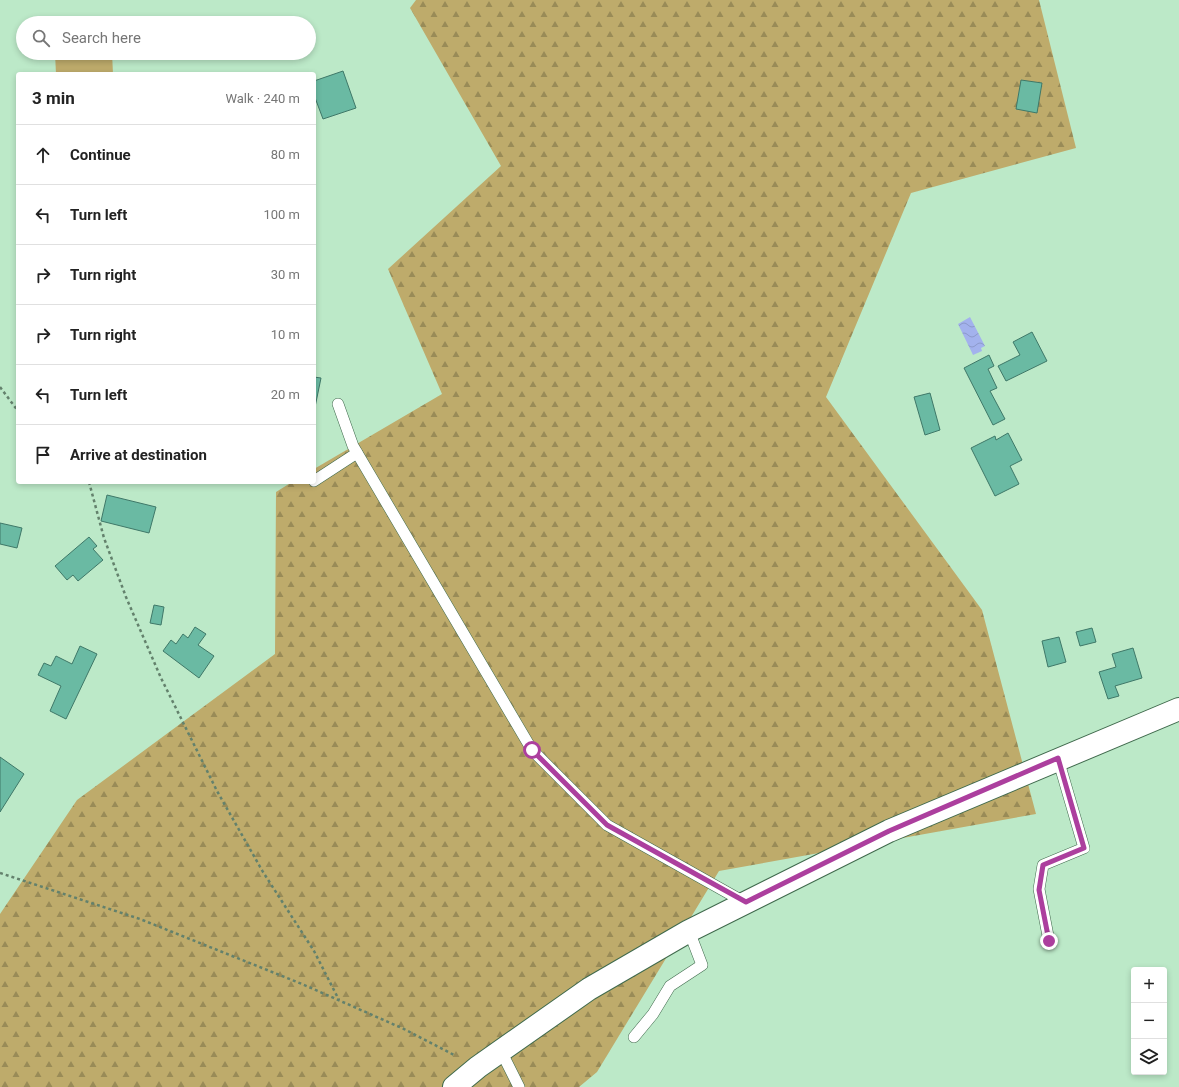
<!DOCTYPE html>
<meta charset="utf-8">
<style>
:root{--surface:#fff;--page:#f6f6f6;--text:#222;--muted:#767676;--line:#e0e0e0}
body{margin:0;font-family:Roboto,sans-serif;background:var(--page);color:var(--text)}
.controls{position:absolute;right:12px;bottom:12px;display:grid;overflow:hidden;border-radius:4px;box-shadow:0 2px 6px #0003}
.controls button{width:36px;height:36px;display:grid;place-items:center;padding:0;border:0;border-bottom:1px solid var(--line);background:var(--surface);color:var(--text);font:20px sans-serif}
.stop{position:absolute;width:12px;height:12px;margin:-9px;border:3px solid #ac3f9e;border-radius:50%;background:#fff}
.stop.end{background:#ac3f9e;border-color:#fff;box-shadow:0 1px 4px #0008}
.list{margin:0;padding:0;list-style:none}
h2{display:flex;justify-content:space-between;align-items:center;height:52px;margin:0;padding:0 16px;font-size:17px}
h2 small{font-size:13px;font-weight:400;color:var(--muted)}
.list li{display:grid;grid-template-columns:26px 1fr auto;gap:12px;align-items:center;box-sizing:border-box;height:60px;padding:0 16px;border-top:1px solid var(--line)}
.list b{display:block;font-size:15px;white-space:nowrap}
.list em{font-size:13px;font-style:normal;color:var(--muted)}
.icon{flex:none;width:22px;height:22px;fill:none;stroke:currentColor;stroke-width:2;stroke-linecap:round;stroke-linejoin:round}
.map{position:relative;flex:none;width:1179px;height:1087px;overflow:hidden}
.search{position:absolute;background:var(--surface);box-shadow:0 2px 6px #0003;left:16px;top:16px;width:300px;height:44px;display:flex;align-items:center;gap:10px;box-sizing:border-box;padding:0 14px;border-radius:22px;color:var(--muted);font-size:15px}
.panel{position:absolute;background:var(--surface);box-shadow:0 2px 6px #0003;left:16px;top:72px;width:300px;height:412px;border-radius:4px}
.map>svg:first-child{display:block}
.forest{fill:url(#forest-firs)}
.park{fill:#beab6b}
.water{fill:url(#water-waves)}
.building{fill:#6abaa3;stroke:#3f7868}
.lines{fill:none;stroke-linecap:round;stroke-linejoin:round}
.service-casing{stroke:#406a4d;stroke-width:12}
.secondary-casing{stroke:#406a4d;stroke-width:24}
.path{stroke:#63816c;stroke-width:2.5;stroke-dasharray:3 3;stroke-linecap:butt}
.service{stroke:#fff;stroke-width:11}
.secondary{stroke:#fff;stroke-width:22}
.route{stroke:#ac3f9e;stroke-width:5}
</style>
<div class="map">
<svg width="1179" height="1087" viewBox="0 0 1179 1087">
<defs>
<pattern id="forest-firs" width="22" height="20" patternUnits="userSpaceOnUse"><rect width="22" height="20" fill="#beab6b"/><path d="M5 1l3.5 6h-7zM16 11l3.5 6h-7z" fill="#998b57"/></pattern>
<pattern id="water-waves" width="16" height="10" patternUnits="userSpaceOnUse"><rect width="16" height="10" fill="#a3b2ed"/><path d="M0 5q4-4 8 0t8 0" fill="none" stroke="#8b99cb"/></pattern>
</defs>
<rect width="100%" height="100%" fill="#bce9c8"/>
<path class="forest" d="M416,0H1039L1076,148L911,193L826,397L982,610L1036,814L719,871L597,1072L579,1087H0V914L77,800L275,654L276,492L292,482H314V469L442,394L388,269L501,166L410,8Z"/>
<g class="park">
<path d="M110,19V23H53V22Z"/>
<path d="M55,53H112L113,74H56Z"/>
</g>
<path class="water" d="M970,317L985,346L981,348L982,351L973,355L958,324Z"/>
<g class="building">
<path d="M343,71L356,108L323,119L314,95V81Z"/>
<path d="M1021,80L1042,83L1037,113L1016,109Z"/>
<path d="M1032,332L1047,361L1006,381L998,366L1020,355L1013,342Z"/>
<path d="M989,355L994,366L988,369L997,388L990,391L1005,419L993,425L964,368Z"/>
<path d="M314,377L321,378L314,412Z"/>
<path d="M930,393L940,430L925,435L914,397Z"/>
<path d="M1008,433L1022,460L1010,466L1019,484L995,496L971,448L995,436L996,440Z"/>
<path d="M107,495L156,507L149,533L101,521Z"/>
<path d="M0,523L22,528L17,548L0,544Z"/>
<path d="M89,537L97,546L93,549L103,560L78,581L73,575L67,580L55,566Z"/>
<path d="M154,605L164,607L161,625L150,623Z"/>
<path d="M195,627L206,634L198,645L214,656L199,678L163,651L171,640L176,644L183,634L188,638Z"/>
<path d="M1092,628L1096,642L1080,646L1076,632Z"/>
<path d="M1059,637L1066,662L1048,667L1042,641Z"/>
<path d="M80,646L97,654L66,719L50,711L61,686L38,675L44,663L51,666L56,656L72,664Z"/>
<path d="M1133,648L1142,678L1115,686L1119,696L1108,699L1099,672L1116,667L1112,654Z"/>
<path d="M0,757L24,774L0,812Z"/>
</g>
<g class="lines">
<g class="service-casing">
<g id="service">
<path d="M338,404L353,446L532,750L607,825L746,903"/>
<path d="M314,481L357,453"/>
<path d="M1049,941L1039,889L1043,865L1084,848L1058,759"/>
<path d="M634,1037L653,1014L670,986L702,965L689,931"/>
<path d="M501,1051L519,1087"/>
</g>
</g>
<g class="secondary-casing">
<path id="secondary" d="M454,1087L478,1067L589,989L689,931L889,831L1179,709"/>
</g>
<g class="path">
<path d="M0,387L18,411"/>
<path d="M89,482L104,538L126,597L161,678L217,791L263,872L314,951L339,1000"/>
<path d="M0,873L140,919L302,984L404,1029L456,1056"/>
</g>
<use href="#service" class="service"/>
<use href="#secondary" class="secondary"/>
</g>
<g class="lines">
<path class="route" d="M532,750L607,825L746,902L889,831L1058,758L1084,848L1043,865L1039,890L1049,941"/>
</g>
</svg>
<div class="controls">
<button>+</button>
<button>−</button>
<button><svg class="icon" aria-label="layers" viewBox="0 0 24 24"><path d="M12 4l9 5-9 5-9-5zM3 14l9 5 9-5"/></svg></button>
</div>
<div class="stop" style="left:532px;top:750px"></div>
<div class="stop end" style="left:1049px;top:941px"></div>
<div class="search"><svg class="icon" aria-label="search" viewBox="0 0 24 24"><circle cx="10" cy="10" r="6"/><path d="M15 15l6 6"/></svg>Search here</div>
<section class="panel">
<h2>3 min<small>Walk · 240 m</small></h2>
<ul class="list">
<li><svg class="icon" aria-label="ahead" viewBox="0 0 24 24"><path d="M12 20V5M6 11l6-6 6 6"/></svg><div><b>Continue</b></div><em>80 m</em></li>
<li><svg class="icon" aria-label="left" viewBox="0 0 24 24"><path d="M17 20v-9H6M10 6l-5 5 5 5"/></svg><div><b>Turn left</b></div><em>100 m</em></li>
<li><svg class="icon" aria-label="right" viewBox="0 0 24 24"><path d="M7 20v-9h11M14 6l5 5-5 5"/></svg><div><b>Turn right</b></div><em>30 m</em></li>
<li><svg class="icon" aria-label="right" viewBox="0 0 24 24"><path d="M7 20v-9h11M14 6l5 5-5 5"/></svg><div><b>Turn right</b></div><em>10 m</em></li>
<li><svg class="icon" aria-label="left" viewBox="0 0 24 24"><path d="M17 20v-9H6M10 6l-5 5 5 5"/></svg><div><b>Turn left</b></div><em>20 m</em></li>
<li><svg class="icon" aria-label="arrive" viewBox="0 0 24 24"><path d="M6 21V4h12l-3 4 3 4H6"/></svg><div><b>Arrive at destination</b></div></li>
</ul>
</section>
</div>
